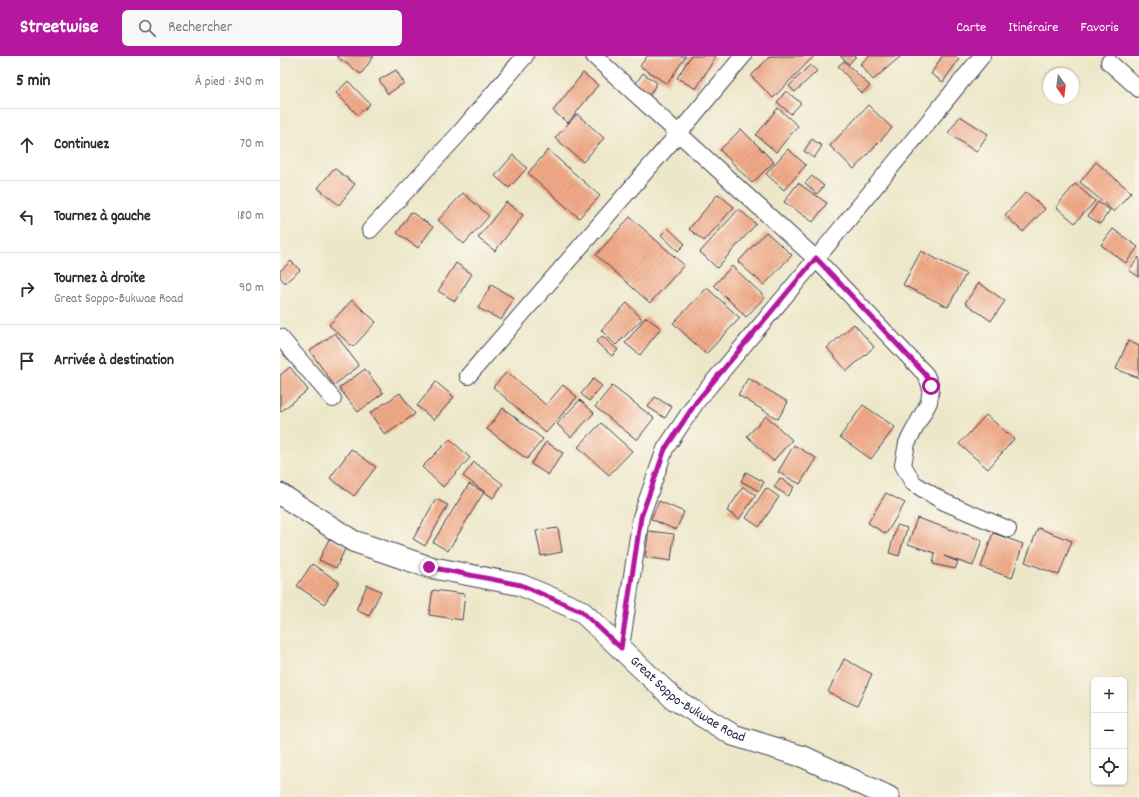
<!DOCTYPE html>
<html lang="fr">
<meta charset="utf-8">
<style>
:root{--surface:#fff;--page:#f7f7f7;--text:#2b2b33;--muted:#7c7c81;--line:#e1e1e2;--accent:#b5179e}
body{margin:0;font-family:Dekko,sans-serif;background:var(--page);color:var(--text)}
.controls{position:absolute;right:12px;bottom:12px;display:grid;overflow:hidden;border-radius:6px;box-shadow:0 1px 3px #0004}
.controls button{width:36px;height:36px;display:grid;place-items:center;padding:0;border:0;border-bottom:1px solid var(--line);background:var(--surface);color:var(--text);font:20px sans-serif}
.compass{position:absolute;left:763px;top:12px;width:36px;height:36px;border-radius:50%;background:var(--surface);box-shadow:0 1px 3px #0004;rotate:166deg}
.stop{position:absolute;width:12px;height:12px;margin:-9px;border:3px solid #b5179e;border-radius:50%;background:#fff}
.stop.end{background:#b5179e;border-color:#fff;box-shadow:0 1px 4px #0008}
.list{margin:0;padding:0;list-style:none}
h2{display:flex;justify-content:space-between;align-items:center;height:52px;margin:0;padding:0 16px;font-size:17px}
h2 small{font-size:13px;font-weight:400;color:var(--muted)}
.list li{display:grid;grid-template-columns:26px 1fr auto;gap:12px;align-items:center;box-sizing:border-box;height:72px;padding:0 16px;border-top:1px solid var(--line)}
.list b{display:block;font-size:15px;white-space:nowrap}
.list p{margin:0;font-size:13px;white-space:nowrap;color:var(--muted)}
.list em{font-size:13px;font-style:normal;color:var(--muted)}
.icon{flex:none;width:22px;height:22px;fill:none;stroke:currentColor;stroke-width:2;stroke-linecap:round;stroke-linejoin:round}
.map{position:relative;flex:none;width:859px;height:741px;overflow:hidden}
header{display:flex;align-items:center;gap:24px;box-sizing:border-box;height:56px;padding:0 20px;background:var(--accent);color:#fff}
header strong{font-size:19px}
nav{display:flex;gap:22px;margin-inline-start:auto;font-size:14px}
.search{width:280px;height:36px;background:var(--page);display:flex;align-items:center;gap:10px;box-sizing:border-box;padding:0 14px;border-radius:6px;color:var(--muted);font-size:15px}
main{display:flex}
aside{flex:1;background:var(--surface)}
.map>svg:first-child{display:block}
.building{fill:url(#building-hatch)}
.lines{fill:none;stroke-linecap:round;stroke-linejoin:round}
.minor-casing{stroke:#404050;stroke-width:18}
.tertiary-casing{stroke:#404050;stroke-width:23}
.minor{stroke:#fff;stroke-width:16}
.tertiary{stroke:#fff;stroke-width:21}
.route{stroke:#b5179e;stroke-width:5}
.labels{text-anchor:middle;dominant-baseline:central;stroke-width:4;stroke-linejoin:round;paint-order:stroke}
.street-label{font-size:14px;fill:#22223b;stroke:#fbf7ec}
</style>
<header>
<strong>Streetwise</strong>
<div class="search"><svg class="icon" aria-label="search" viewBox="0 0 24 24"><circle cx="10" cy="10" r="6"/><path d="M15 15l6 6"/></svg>Rechercher</div>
<nav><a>Carte</a><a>Itinéraire</a><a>Favoris</a></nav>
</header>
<main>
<aside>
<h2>5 min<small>À pied · 340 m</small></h2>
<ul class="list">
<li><svg class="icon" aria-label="ahead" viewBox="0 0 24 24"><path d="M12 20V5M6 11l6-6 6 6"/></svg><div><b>Continuez</b></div><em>70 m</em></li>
<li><svg class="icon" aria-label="left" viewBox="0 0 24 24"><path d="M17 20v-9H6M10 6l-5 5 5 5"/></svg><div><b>Tournez à gauche</b></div><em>180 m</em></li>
<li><svg class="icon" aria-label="right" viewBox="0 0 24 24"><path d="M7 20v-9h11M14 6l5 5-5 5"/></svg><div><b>Tournez à droite</b><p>Great Soppo-Bukwae Road</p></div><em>90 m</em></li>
<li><svg class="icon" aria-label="arrive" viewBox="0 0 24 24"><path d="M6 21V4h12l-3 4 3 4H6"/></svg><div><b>Arrivée à destination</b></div></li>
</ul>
</aside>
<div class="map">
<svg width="859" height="741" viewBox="0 0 859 741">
<defs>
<pattern id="building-hatch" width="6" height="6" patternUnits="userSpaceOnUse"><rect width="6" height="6" fill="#f1a987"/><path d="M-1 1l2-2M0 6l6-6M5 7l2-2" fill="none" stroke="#ce9175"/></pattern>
</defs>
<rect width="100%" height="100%" fill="#fbf7ec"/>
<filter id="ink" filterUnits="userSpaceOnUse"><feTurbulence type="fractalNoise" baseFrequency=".025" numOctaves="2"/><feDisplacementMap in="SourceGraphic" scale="8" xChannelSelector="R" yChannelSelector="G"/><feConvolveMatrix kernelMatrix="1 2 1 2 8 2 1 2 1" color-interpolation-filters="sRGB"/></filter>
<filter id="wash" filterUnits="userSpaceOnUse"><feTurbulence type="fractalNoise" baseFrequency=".012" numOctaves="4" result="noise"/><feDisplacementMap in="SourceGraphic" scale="16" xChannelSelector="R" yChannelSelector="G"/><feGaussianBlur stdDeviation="0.9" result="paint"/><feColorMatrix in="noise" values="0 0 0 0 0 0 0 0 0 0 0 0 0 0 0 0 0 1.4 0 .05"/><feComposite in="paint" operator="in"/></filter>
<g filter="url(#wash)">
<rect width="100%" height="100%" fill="#ede7c9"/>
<g id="blocks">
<g class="building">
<path d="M56,0H94L81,18Z"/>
<path d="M367,0H406L387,28L360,10Z"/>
<path d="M411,0H436L416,33L397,22Z"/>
<path d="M490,0H534L493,42L471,20Z"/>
<path d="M560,0H576L569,8Z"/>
<path d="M589,0H621L593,24L580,8Z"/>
<path d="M662,0H675L679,3L663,26L651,18Z"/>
<path d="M564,5L590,30L582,37L558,10Z"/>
<path d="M530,9L537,15L515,36L509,30Z"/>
<path d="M116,14L124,27L108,38L99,24Z"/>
<path d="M303,17L318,29L288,67L273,55Z"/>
<path d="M363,17L377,27L369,40L354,30Z"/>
<path d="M68,25L90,48L78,59L56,37Z"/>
<path d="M506,35L521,47L511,58L497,46Z"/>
<path d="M588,49L612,72L574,113L550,90Z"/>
<path d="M498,52L518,70L496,96L476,79Z"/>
<path d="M297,58L324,82L303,106L275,82Z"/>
<path d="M680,60L708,78L696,96L668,77Z"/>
<path d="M461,73L494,106L472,127L440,94Z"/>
<path d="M532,83L542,90L534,102L524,95Z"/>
<path d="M508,93L526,109L504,134L486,118Z"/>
<path d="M268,94L320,140L299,162L248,117Z"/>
<path d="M233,99L247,112L229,132L215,120Z"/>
<path d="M816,106L851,136L834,156L800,126Z"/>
<path d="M54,112L75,128L59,149L38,132Z"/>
<path d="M532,120L544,130L537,138L525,127Z"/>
<path d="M518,127L547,147L533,166L504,146Z"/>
<path d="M795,128L815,145L795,167L776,151Z"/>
<path d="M746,136L765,153L743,176L725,159Z"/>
<path d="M183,137L209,160L184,188L158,164Z"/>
<path d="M438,138L454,151L424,185L409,173Z"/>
<path d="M226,146L243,159L215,195L198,182Z"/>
<path d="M818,146L830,154L820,168L808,160Z"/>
<path d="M459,153L476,168L437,212L420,196Z"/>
<path d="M131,156L153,171L138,192L117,177Z"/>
<path d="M350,161L404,209L370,247L316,199Z"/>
<path d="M388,172L405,188L398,195L381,179Z"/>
<path d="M833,173L858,191L846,207L821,189Z"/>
<path d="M486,176L512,199L484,229L458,206Z"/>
<path d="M641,195L686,218L668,251L623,229Z"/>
<path d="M859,201V221L849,214Z"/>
<path d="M11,205L20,214L5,227L0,221V215Z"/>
<path d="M176,207L192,218L175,245L158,235Z"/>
<path d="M452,210L485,241L466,261L434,229Z"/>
<path d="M699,227L725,245L711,265L685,247Z"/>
<path d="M211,229L234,242L221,264L198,252Z"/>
<path d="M427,232L460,262L426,298L393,267Z"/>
<path d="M72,244L96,266L73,291L49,269Z"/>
<path d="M347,247L362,263L336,289L321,274Z"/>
<path d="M366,261L381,272L360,299L345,287Z"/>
<path d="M574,268L594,291L567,315L547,292Z"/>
<path d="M55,277L79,310L54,329L30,295Z"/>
<path d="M322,280L338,294L332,300L316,286Z"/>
<path d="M848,285L859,290V322L836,313Z"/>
<path d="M10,311L28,334L0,356V319Z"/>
<path d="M85,313L103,337L78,356L59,332Z"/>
<path d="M227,316L266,349L283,329L297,341L266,377L213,331Z"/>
<path d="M468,322L508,346L498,363L458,339Z"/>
<path d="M313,323L322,330L309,345L301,338Z"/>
<path d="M156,326L174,341L154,364L137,350Z"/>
<path d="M332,330L374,362L357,384L315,351Z"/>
<path d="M120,337L135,358L105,379L90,357Z"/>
<path d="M375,341L392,351L385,362L368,351Z"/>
<path d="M300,344L314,357L291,381L277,368Z"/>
<path d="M583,349L615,371L591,403L560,381Z"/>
<path d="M223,352L263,383L247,403L207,373Z"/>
<path d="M706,359L734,383L708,413L679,388Z"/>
<path d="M486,360L512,384L493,405L467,380Z"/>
<path d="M321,367L352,395L329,419L298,391Z"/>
<path d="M170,383L190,402L163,431L142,411Z"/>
<path d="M266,386L283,397L268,419L251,408Z"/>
<path d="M514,389L536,402L520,428L498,416Z"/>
<path d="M71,393L96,411L74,440L50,422Z"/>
<path d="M194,406L223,428L213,442L183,420Z"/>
<path d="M466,416L484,426L479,435L461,425Z"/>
<path d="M500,422L514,431L508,440L494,431Z"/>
<path d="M189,428L204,436L168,495L153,486Z"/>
<path d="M463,431L476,439L459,463L447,455Z"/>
<path d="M486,432L499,441L479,471L466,462Z"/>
<path d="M606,437L625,447L606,478L588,467Z"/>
<path d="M156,443L168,449L145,490L133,483Z"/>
<path d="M379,445L404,456L396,474L371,463Z"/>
<path d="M637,462L702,484L693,510L664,500L678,506L675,513L653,508L655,497L628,488Z"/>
<path d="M617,469L627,472L619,500L609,497Z"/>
<path d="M278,472L282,496L261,500L256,475Z"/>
<path d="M758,472L792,485L779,519L745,506Z"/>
<path d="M369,475L394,478L391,505L365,501Z"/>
<path d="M713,477L743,488L732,522L701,511Z"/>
<path d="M49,483L66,491L56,512L39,504Z"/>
<path d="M32,508L59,526L44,548L17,530Z"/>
<path d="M87,529L101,535L89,560L76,554Z"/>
<path d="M153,534L185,538L182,564L149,559Z"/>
<path d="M564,603L592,618L577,650L548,636Z"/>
</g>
</g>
</g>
<g filter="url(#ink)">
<use href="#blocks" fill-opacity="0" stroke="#404050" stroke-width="1"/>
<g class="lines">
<g class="minor-casing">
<g id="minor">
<path d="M314,0L536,203L646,319L651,331L649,346L627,387L623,409L633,427L664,446L728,473"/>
<path d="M829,6L859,33"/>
<path d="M90,174L177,80L245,0"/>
<path d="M0,281L53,343"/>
<path d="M188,320L399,77L463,0"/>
<path d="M341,591L361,461L385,393L417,345L536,203L702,0"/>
</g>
</g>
<g class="tertiary-casing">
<g id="tertiary">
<path id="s1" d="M0,438L73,485L149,511L241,529L301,555L394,643L453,679L524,701L609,741"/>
</g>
</g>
<use href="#minor" class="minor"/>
<use href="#tertiary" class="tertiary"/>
</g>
</g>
<g class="lines" filter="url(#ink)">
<path class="route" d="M149,511L241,529L301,555L341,592L361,461L385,393L417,345L536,202L646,319L651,330"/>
</g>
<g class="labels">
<g class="street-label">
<text stroke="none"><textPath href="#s1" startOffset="466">Great Soppo-Bukwae Road</textPath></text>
</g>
</g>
</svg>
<div class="controls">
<button>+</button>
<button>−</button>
<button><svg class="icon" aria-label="locate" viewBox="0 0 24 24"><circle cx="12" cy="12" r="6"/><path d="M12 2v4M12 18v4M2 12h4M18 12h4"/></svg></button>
</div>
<svg class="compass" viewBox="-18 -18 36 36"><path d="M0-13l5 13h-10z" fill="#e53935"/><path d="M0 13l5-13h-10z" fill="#7c7c81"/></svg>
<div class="stop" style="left:651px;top:330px"></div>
<div class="stop end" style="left:149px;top:511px"></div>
</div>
</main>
